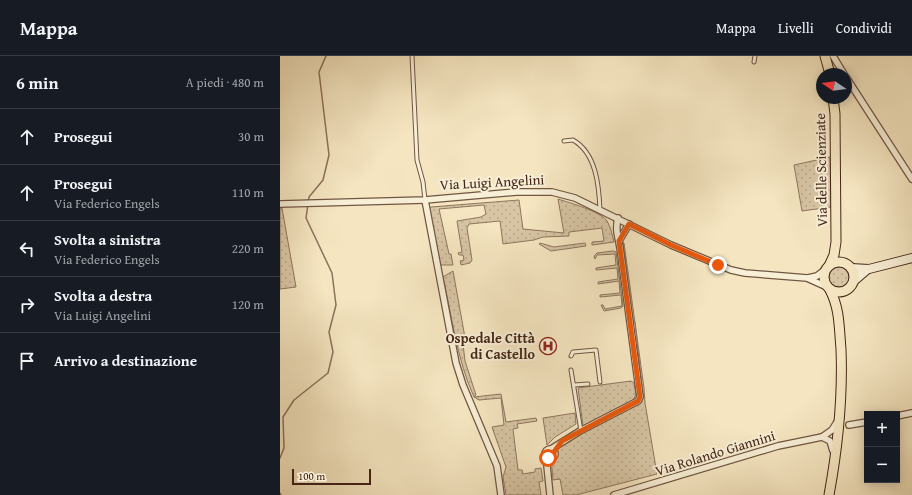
<!DOCTYPE html>
<html lang="it">
<meta charset="utf-8">
<style>
:root{--surface:#171b24;--page:#20242c;--text:#f1f3f6;--muted:#9ea1a6;--line:#363941}
body{margin:0;font-family:"Gentium Book Plus",serif;background:var(--page);color:var(--text)}
.controls{position:absolute;right:12px;bottom:12px;display:grid;overflow:hidden;border-radius:0px;box-shadow:0 2px 10px #0003}
.controls button{width:36px;height:36px;display:grid;place-items:center;padding:0;border:0;border-bottom:1px solid var(--line);background:var(--surface);color:var(--text);font:20px sans-serif}
.compass{position:absolute;left:536px;top:12px;width:36px;height:36px;border-radius:50%;background:var(--surface);box-shadow:0 2px 10px #0003;rotate:283deg}
.scale{position:absolute;left:12px;bottom:10px;width:79px;box-sizing:border-box;padding-left:4px;border:2px solid #452617;border-top:0;font-size:11px;line-height:14px;white-space:nowrap;color:#452617;-webkit-text-stroke:3px #f8efd7;paint-order:stroke}
.stop{position:absolute;width:12px;height:12px;margin:-9px;border:3px solid #ea580c;border-radius:50%;background:#fff}
.stop.end{background:#ea580c;border-color:#fff;box-shadow:0 1px 4px #0008}
.list{margin:0;padding:0;list-style:none}
h2{display:flex;justify-content:space-between;align-items:center;height:52px;margin:0;padding:0 16px;font-size:17px}
h2 small{font-size:13px;font-weight:400;color:var(--muted)}
.list li{display:grid;grid-template-columns:26px 1fr auto;gap:12px;align-items:center;box-sizing:border-box;height:56px;padding:0 16px;border-top:1px solid var(--line)}
.list b{display:block;font-size:15px;white-space:nowrap}
.list p{margin:0;font-size:13px;white-space:nowrap;color:var(--muted)}
.list em{font-size:13px;font-style:normal;color:var(--muted)}
.icon{flex:none;width:22px;height:22px;fill:none;stroke:currentColor;stroke-width:2;stroke-linecap:round;stroke-linejoin:round}
.map{position:relative;flex:none;width:632px;height:439px;overflow:hidden}
header{display:flex;align-items:center;gap:24px;box-sizing:border-box;height:56px;padding:0 20px;background:var(--surface);border-bottom:1px solid var(--line)}
header strong{font-size:19px}
nav{display:flex;gap:22px;margin-inline-start:auto;font-size:14px}
main{display:flex}
aside{flex:1;background:var(--surface)}
.map>svg:first-child{display:block}
.grass{fill:url(#grass-dots);stroke:#8e765e}
.lines{fill:none;stroke-linecap:round;stroke-linejoin:round}
.stream{stroke:#8b725a;stroke-width:1.5}
.service-casing{stroke:#715642;stroke-width:5}
.minor-casing{stroke:#715642;stroke-width:8}
.secondary-casing{stroke:#452617;stroke-width:10}
.primary-casing{stroke:#452617;stroke-width:11}
.service{stroke:#f8efd7;stroke-width:3}
.minor{stroke:#f8efd7;stroke-width:5.5}
.secondary{stroke:#f8efd7;stroke-width:8}
.primary{stroke:#f5e6c1;stroke-width:9}
.route{stroke:#ea580c;stroke-width:5}
.labels{text-anchor:middle;dominant-baseline:central;stroke-width:4;stroke-linejoin:round;paint-order:stroke}
.street-label{font-size:14px;fill:#452617;stroke:#f8efd7}
.poi-label{font-size:14px;font-weight:bold;fill:#452617;stroke:#f8efd7;text-anchor:end}
</style>
<header>
<strong>Mappa</strong>
<nav><a>Mappa</a><a>Livelli</a><a>Condividi</a></nav>
</header>
<main>
<aside>
<h2>6 min<small>A piedi · 480 m</small></h2>
<ul class="list">
<li><svg class="icon" aria-label="ahead" viewBox="0 0 24 24"><path d="M12 20V5M6 11l6-6 6 6"/></svg><div><b>Prosegui</b></div><em>30 m</em></li>
<li><svg class="icon" aria-label="ahead" viewBox="0 0 24 24"><path d="M12 20V5M6 11l6-6 6 6"/></svg><div><b>Prosegui</b><p>Via Federico Engels</p></div><em>110 m</em></li>
<li><svg class="icon" aria-label="left" viewBox="0 0 24 24"><path d="M17 20v-9H6M10 6l-5 5 5 5"/></svg><div><b>Svolta a sinistra</b><p>Via Federico Engels</p></div><em>220 m</em></li>
<li><svg class="icon" aria-label="right" viewBox="0 0 24 24"><path d="M7 20v-9h11M14 6l5 5-5 5"/></svg><div><b>Svolta a destra</b><p>Via Luigi Angelini</p></div><em>120 m</em></li>
<li><svg class="icon" aria-label="arrive" viewBox="0 0 24 24"><path d="M6 21V4h12l-3 4 3 4H6"/></svg><div><b>Arrivo a destinazione</b></div></li>
</ul>
</aside>
<div class="map">
<svg width="632" height="439" viewBox="0 0 632 439">
<defs>
<pattern id="grass-dots" width="8" height="8" patternUnits="userSpaceOnUse"><rect width="8" height="8" fill="#d7c5a4"/><path d="M2 2h.1M6 6h.1" fill="none" stroke="#baa98c" stroke-width="1.8" stroke-linecap="round"/></pattern>
</defs>
<rect width="100%" height="100%" fill="#f5e6c1"/>
<filter id="stains"><feTurbulence type="fractalNoise" baseFrequency=".005" numOctaves="4"/><feColorMatrix values="0 0 0 0 .2 0 0 0 0 .09 0 0 0 0 .02 0 0 0 .5 -.17"/></filter>
<radialGradient id="worn" r=".72"><stop offset=".6" stop-color="#630" stop-opacity="0"/><stop offset="1" stop-color="#630" stop-opacity=".3"/></radialGradient>
<g class="grass">
<path d="M550,101L551,151L522,155L514,109Z"/>
<path d="M278,143C290,147 320,155 327,165C331,171 332,179 334,186L312,189V186L324,185L322,172L289,176V180L263,181L254,184L223,188L220,165L189,168L187,172L192,204L190,207L181,209L180,205L184,204L183,199H179L178,197L182,196L177,165L201,161L206,158L204,149L159,153L169,198H171L173,209H160L149,153L151,151L239,144L243,173L284,177Z"/>
<path d="M0,152H2L16,231L0,233Z"/>
<path d="M343,186L344,187L364,332L365,347L377,418L296,439H283L280,423L273,424C272,410 269,399 280,389L359,348L363,341L355,266L353,265Z"/>
<path d="M260,187L274,191L305,187L306,190L271,195L259,188Z"/>
<path d="M333,195L336,196L343,250L341,252L324,255L321,249H323L325,253L342,250L341,239L320,241V239L340,237L339,225L318,228V226L338,223L337,212L316,214V212L336,209L335,198L317,199L315,203L314,200L317,197Z"/>
<circle cx="559" cy="221" r="10"/>
<path d="M173,215L184,276L185,284L183,288L185,305L196,339L194,341L221,338L226,366L256,362L257,365L237,368L238,372L233,373L238,414H242L243,418L255,416V413L261,412L263,425L259,426L261,439H226L223,421L226,411L212,371L224,369L221,342L199,344L194,341C177,304 172,261 163,221Z"/>
<path d="M351,325L354,327L356,339L353,344L303,370L298,332Z"/>
<path d="M295,357L296,368L275,381L267,389L263,362Z"/>
</g>
<g class="lines">
<g class="stream">
<path d="M0,402L4,392L3,361L14,344L48,317L53,296L49,276L56,249L52,217L26,162L29,141L43,124L49,99L39,16L46,0"/>
<path d="M0,437L1,439"/>
</g>
<g class="service-casing">
<g id="service">
<path d="M132,0L137,104L143,126L145,144"/>
<path d="M474,6L475,0"/>
<path d="M284,85L293,84C316,97 319,129 320,154"/>
<path d="M291,300L293,296L316,294L320,326"/>
<path d="M291,314L301,375"/>
<path d="M294,329L308,328"/>
</g>
</g>
<g class="minor-casing">
<g id="minor">
<path d="M553,0L564,18"/>
<path d="M566,21L632,123"/>
<path d="M145,144L176,307L183,329L217,410L221,439"/>
<path d="M0,148L145,144L237,136H272L295,142L391,189L451,214L465,217L527,222L547,231"/>
<path d="M339,185L349,168"/>
<path d="M528,222L537,220L546,213"/>
<path d="M617,360L632,357"/>
<path d="M569,369L587,366"/>
<path d="M542,381L550,385L553,395"/>
<path d="M271,393L300,375L358,345L360,341L340,192C338,180 335,174 338,162"/>
<circle cx="270" cy="398" r="5"/>
<path d="M266,400L270,439"/>
<path d="M334,439L498,390L542,381L552,374L557,366"/>
</g>
</g>
<g class="secondary-casing">
<g id="secondary">
<path d="M571,212L589,213L632,202"/>
<path d="M574,225L588,213"/>
</g>
</g>
<g class="primary-casing">
<g id="primary">
<path d="M545,0L550,18"/>
<circle cx="559" cy="221" r="15"/>
<path d="M549,210L554,199L556,186L555,58L553,42"/>
<path d="M549,439C558,390 563,343 561,293C559,272 560,253 550,234"/>
</g>
</g>
<use href="#service" class="service"/>
<use href="#minor" class="minor"/>
<use href="#secondary" class="secondary"/>
<use href="#primary" class="primary"/>
</g>
<g class="lines">
<path class="route" d="M268,402L274,401V396L282,385L358,345L360,341L339,185L349,168L391,189L438,209"/>
</g>
<defs>
<g id="hospital-ring" transform="scale(0.9)"><circle r="9.5" fill="#f8efd7" stroke="#8f2418" stroke-width="1.5"/><path d="M-5-5h3v3.5h4V-5h3V5h-3V1.5h-4V5h-3Z" fill="#8f2418"/></g>
</defs>
<g fill-rule="evenodd">
<use href="#hospital-ring" x="268" y="290"/>
</g>
<g class="labels">
<g class="street-label">
<text transform="translate(541 114) rotate(-91)">Via delle Scienziate</text>
<text transform="translate(212 126) rotate(-3)">Via Luigi Angelini</text>
<text transform="translate(435 397) rotate(-17)">Via Rolando Giannini</text>
</g>
<g class="poi-label">
<text x="255" y="282">Ospedale Città<tspan x="255" dy="16">di Castello</tspan></text>
</g>
</g>
<rect width="100%" height="100%" filter="url(#stains)"/>
<rect width="100%" height="100%" fill="url(#worn)"/>
</svg>
<div class="controls">
<button>+</button>
<button>−</button>
</div>
<svg class="compass" viewBox="-18 -18 36 36"><path d="M0-13l5 13h-10z" fill="#e53935"/><path d="M0 13l5-13h-10z" fill="#9ea1a6"/></svg>
<div class="scale">100 m</div>
<div class="stop" style="left:268px;top:402px"></div>
<div class="stop end" style="left:438px;top:209px"></div>
</div>
</main>
